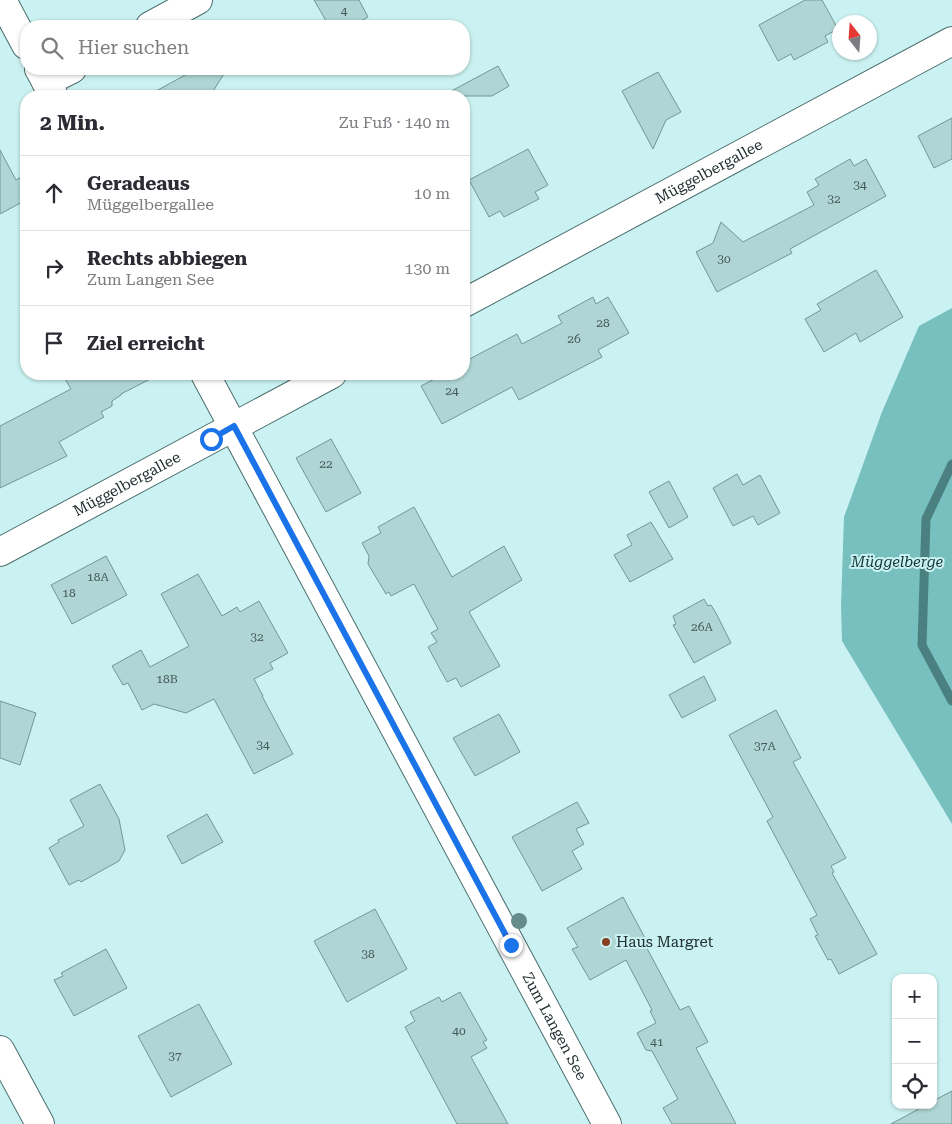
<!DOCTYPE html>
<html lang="de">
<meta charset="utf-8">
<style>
:root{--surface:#fff;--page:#f2f2f3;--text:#2b2b33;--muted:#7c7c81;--line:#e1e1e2}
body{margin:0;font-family:"Roboto Serif",serif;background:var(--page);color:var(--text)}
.controls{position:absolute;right:15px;bottom:15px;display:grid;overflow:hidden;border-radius:10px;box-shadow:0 1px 4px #0004}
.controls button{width:45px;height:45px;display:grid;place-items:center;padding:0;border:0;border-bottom:1px solid var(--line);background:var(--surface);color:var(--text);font:25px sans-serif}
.compass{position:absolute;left:832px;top:15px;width:45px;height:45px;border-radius:50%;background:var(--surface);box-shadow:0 1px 4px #0004;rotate:343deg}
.stop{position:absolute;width:15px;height:15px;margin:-11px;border:4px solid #1a73e8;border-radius:50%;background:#fff}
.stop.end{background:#1a73e8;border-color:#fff;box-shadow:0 1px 5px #0008}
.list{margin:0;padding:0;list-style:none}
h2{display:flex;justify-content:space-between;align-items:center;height:65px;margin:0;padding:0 20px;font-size:21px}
h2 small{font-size:16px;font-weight:400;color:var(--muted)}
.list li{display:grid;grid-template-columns:32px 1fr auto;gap:15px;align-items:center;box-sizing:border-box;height:75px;padding:0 20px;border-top:1px solid var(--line)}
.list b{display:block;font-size:19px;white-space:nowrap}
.list p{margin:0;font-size:16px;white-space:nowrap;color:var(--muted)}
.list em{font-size:16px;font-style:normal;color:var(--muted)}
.icon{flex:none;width:28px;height:28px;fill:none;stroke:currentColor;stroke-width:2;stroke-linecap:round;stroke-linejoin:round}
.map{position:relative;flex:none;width:952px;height:1124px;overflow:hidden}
.search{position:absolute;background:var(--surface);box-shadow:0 1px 4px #0004;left:20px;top:20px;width:450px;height:55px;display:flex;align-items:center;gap:12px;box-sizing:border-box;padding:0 18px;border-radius:20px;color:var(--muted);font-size:19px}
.panel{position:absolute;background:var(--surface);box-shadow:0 1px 4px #0004;left:20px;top:90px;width:450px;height:290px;border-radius:20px}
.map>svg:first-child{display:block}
.forest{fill:#78bfc0}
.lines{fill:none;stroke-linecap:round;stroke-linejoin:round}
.stream{stroke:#4a8080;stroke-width:9}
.building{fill:#afd5d5;stroke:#739798}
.minor-casing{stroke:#4b6e6e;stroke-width:30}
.minor{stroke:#fff;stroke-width:28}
.tree{fill:#668b8b}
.route{stroke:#1a73e8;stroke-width:6}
.poi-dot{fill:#873f20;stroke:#cbf2f2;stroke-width:2}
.labels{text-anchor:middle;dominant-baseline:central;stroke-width:4;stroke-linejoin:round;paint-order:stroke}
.number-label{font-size:12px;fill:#445959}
.street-label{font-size:15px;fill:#213030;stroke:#cbf2f2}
.park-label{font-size:15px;font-style:italic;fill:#133637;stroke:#cbf2f2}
.poi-label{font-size:15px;fill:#213030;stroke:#cbf2f2;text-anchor:start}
</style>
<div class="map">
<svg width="952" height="1124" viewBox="0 0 952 1124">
<rect width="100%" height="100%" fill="#cbf2f2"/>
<path class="forest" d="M952,308V824L842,641L841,606L844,517L882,412L919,326Z"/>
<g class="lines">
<path class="stream" d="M952,464L926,519L922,645L952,701"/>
</g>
<g class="building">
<path d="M314,0H359L368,17L352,26H329Z"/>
<path d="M805,0H822L838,29L825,36L828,42L794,60L791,54L778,61L759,25Z"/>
<path d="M498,66L509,86L492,96H442Z"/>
<path d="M196,69H227L210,96H147Z"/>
<path d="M658,72L681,112L666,120L653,149L622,91Z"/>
<path d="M952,118V159L934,168L918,136Z"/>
<path d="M528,149L548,185L535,192L539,199L504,217L500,211L489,217L469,180Z"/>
<path d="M0,150L16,180L26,174V200L0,214Z"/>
<path d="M850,159L854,166L866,159L886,196L790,249L792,253L717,292L696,252L713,243L721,222L743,242L814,205L807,192L819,185L815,179Z"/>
<path d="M876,270L903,317L860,342L856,333L824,352L805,319L821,310L817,304Z"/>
<path d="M593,297L596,304L608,297L629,333L598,350L602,357L519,400L512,387L442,424L421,386L444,374H464V362L517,334L522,344L562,323L558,316Z"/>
<path d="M62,374H160L121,394V395L112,401V406L101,412L104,417L59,442L67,456L0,488V426L71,389Z"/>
<path d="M331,439L361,493L326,512L296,458Z"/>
<path d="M737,474L743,485L760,475L780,513L758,525L753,516L733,526L713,488Z"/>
<path d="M669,481L688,517L669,528L649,492Z"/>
<path d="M414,507L452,577L504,546L522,580L469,612L500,666L461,687L456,678L447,682L428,647L437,642L431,633L438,629L414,584L391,596L389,592L386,594L368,564L369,556L362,543L381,533L378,527Z"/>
<path d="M651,522L673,559L630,582L614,555L632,545L627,535Z"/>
<path d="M106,556L127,595L72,624L51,585Z"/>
<path d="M198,574L222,616L237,607L240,612L259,601L288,653L270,663L273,669L254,679L263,696H262L293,754L254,774L214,699L186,713L154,704L142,710L128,683L123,685L112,666L141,650L150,667L189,646L161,594Z"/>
<path d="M704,599L708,606L711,605L717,615L731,643L694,663L673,625L676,624L673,616Z"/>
<path d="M704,676L716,700L682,718L669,695Z"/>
<path d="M0,701L36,713L20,765L0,758Z"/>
<path d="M776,710L801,758L793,762L846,858L831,866L834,872L832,873L877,954L839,974L831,959L828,960L815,936L818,935L810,919L817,915L767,821L773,817L729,735Z"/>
<path d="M499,714L520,752L475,776L453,738Z"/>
<path d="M100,784L119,819L125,850L119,861L81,882L79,880L69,885L49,848L59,842L58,840L84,826L70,800Z"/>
<path d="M577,802L589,823L576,829L584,844L572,851L582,869L542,891L512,837Z"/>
<path d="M207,814L223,842L182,864L167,836Z"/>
<path d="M623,897L645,938L642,939L680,1010L689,1006L708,1042L696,1048L736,1124H672L663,1108L678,1099L652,1051L646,1050L637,1033L656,1023L650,1011L652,1010L626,960L590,980L572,949L578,947L567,928Z"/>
<path d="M375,909L407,969L347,1002L314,941Z"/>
<path d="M106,949L127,988L74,1016L54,980L63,976L61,973Z"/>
<path d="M460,992L487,1040L483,1042L487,1048L471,1057L508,1124H457L405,1027L415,1021L410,1012L439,997L442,1002Z"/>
<path d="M199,1004L232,1064L171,1097L138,1036Z"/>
<path d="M952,1091V1124H891L926,1105H933V1101Z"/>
</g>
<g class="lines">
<g class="minor-casing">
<g id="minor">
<path d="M2,0L26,45"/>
<path d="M150,26L198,0"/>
<path d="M39,69L54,96"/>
<path d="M46,82L72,69"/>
<path id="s1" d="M464,303L952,41"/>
<path id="s2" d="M205,374L607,1124"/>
<path id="s3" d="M0,552L332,374"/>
<path d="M0,1050L40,1124"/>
</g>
</g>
<use href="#minor" class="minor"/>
</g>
<circle class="tree" cx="519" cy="921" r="8"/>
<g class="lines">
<path class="route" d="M211,439L234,426L511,945"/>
</g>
<circle class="poi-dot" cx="606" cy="942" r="5"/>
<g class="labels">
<g class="number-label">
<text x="344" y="11">4</text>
<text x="860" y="185">34</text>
<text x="834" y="199">32</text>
<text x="724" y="259">30</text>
<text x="603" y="323">28</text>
<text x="574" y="339">26</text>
<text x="452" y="391">24</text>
<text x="326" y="464">22</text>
<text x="98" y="577">18A</text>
<text x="69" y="593">18</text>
<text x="702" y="627">26A</text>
<text x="257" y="637">32</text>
<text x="167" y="679">18B</text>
<text x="263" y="745">34</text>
<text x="765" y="746">37A</text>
<text x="368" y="954">38</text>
<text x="459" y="1031">40</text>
<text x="657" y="1042">41</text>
<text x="175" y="1056">37</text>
</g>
<g class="street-label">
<text stroke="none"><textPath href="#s1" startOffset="278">Müggelbergallee</textPath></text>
<text stroke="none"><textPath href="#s3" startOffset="144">Müggelbergallee</textPath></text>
<text stroke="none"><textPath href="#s2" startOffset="740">Zum Langen See</textPath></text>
</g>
<g class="park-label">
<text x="897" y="562">Müggelberge</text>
</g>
<g class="poi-label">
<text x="616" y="942">Haus Margret</text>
</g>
</g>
</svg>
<div class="controls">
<button>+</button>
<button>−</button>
<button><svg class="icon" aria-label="locate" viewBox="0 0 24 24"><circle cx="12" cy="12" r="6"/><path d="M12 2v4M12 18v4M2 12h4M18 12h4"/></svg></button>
</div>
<svg class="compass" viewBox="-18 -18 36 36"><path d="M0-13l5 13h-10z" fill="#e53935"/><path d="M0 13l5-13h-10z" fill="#7c7c81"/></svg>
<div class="stop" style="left:211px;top:439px"></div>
<div class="stop end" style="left:511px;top:945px"></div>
<div class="search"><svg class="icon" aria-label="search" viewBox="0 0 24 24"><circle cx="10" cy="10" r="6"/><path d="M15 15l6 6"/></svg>Hier suchen</div>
<section class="panel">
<h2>2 Min.<small>Zu Fuß · 140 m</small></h2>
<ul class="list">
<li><svg class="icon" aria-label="ahead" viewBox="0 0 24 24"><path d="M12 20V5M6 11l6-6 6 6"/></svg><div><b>Geradeaus</b><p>Müggelbergallee</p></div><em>10 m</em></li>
<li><svg class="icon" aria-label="right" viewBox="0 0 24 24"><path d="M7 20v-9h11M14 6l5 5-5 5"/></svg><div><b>Rechts abbiegen</b><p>Zum Langen See</p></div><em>130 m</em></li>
<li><svg class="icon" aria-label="arrive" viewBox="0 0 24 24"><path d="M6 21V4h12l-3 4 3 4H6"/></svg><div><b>Ziel erreicht</b></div></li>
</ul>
</section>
</div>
